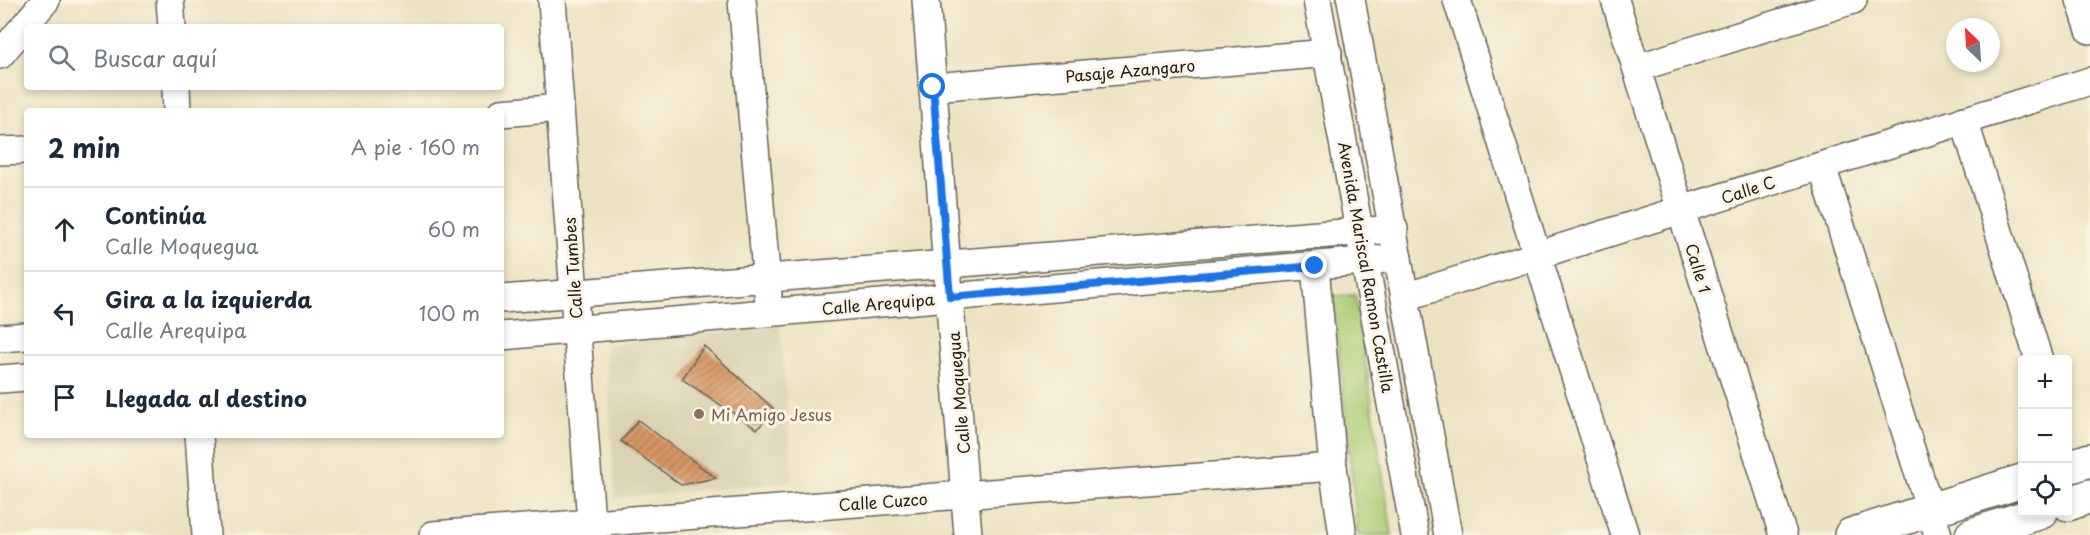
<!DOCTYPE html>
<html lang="es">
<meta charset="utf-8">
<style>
:root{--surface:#fff;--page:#f6f6f7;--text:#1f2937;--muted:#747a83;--line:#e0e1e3}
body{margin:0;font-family:"Playpen Sans",sans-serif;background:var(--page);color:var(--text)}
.controls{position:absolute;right:18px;bottom:18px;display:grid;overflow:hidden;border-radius:6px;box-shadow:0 3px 9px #0003}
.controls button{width:54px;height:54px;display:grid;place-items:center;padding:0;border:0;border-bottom:2px solid var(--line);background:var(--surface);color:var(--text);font:30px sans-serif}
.compass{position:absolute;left:1946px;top:18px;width:54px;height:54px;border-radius:50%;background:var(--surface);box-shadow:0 3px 9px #0003;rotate:335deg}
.stop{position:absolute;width:18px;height:18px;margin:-14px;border:4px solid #1a73e8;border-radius:50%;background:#fff}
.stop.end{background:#1a73e8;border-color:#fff;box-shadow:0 2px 6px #0008}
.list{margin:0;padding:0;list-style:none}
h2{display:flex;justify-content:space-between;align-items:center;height:78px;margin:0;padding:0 24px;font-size:26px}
h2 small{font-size:20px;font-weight:400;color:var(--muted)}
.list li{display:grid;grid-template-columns:39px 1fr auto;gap:18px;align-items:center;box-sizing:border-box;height:84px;padding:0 24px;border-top:2px solid var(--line)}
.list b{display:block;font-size:22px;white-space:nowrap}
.list p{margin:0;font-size:20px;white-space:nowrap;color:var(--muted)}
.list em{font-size:20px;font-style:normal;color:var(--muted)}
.icon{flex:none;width:33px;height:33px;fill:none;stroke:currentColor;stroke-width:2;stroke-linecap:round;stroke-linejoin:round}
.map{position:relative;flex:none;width:2090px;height:535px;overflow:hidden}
.search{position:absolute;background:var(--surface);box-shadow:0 3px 9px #0003;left:24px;top:24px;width:480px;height:66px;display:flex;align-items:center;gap:15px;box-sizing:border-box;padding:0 21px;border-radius:6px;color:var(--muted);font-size:22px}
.panel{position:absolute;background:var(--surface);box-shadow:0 3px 9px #0003;left:24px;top:108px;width:480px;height:330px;border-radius:6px}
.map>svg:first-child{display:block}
.built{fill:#dad4b4}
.green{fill:#acce77;stroke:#64754a;stroke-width:1.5}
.building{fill:url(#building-hatch)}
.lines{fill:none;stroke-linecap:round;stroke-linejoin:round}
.minor-casing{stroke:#656256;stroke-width:30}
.tertiary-casing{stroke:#656256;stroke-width:36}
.minor{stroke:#fff;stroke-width:27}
.tertiary{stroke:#fff;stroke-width:33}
.route{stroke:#1a73e8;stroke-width:8}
.education-dot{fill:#8d6e63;stroke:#fcf5e5;stroke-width:2}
.labels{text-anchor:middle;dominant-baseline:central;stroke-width:6;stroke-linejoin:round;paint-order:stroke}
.street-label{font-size:16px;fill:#1c1c1c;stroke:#fcf5e5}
.education-label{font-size:16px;fill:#785e54;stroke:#fcf5e5;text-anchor:start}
</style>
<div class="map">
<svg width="2090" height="535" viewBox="0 0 2090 535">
<defs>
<pattern id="building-hatch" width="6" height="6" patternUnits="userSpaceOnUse" patternTransform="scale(1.5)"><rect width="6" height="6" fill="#d79765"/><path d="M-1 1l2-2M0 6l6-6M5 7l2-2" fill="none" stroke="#ae7a52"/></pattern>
</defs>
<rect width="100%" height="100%" fill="#fcf5e5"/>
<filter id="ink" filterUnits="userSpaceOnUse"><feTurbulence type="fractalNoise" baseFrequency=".0167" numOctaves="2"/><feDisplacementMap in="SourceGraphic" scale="12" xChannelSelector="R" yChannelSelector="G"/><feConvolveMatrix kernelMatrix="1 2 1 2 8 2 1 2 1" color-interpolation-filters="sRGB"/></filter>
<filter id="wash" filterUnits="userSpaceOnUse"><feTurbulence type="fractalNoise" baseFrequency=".008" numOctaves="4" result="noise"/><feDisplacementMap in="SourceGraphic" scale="24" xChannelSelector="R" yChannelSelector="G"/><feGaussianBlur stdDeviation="1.35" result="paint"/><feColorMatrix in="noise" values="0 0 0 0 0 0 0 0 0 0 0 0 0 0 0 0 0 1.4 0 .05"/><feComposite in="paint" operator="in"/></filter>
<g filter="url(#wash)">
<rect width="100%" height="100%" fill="#ede3c3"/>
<path class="built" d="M780,325L793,482L615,498L606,345Z"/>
<path class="green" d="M1355,295L1392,535H1358L1333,296Z"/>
<g id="blocks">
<g class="building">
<path d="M704,346L775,410L757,429L682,379Z"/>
<path d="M638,420L716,478L681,485L621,441Z"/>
</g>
</g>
</g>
<g filter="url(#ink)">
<use href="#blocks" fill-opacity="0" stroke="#656256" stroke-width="1.5"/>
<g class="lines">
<g class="minor-casing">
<g id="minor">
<path d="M170,0L172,27"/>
<path d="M552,0L592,535"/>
<path d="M742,0L768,295"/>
<path d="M926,0L968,535"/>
<path d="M1317,0L1415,535"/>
<path d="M1351,0L1448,535"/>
<path d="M1457,0L1625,535"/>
<path d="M1615,0L1783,535"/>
<path d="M2080,0L2090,30"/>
<path d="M0,55L46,0"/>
<path d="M1637,68L1853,0"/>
<path d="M176,87L177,111"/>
<path d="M933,87L1328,53"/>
<path d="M501,113L560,108"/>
<path d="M1964,120L2039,360"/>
<path d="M0,151L27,150"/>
<path d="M1822,166L1938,535"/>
<path d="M1315,266L1333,467L1343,535"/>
<path d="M1405,297L2090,81"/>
<path d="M501,299L1394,229"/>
<path d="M501,336L1398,258"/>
<path d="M0,338L27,336"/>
<path d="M0,379L27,377"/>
<path d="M199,435L206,535"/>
<path d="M433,535L1333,467"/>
</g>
</g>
<g class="tertiary-casing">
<g id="tertiary">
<path d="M2068,467L2090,460"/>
<path d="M2068,504L2090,496"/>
<path d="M1851,535L2022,481"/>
<path d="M1972,535L2041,512"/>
</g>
</g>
<use href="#minor" class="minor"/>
<use href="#tertiary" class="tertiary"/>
</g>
</g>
<g class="lines" filter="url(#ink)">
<path class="route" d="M933,87L950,297L1315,266"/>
</g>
<circle class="education-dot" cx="699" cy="414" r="6"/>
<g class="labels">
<g class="street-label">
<text transform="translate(1130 70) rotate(-5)">Pasaje Azangaro</text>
<text transform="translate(1748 189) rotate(-18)">Calle C</text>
<text transform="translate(1367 267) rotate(80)">Avenida Mariscal Ramon Castilla</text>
<text transform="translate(572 268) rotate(-94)">Calle Tumbes</text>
<text transform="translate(1699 268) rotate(73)">Calle 1</text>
<text transform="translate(878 303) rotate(-5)">Calle Arequipa</text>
<text transform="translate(958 393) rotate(-95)">Calle Moquegua</text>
<text transform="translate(883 501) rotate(-4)">Calle Cuzco</text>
</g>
<g class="education-label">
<text x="711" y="414">Mi Amigo Jesus</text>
</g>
</g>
</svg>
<div class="controls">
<button>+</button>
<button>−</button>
<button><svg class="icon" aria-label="locate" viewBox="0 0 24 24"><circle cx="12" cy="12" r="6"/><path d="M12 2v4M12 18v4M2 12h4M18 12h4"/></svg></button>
</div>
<svg class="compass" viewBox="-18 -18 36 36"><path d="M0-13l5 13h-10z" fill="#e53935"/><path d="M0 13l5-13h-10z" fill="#747a83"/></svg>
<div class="stop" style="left:933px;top:87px"></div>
<div class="stop end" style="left:1315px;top:266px"></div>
<div class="search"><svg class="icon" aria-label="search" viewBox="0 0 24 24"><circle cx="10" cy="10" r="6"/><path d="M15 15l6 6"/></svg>Buscar aquí</div>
<section class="panel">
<h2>2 min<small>A pie · 160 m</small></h2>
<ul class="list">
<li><svg class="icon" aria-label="ahead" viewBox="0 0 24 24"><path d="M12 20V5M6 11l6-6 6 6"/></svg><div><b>Continúa</b><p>Calle Moquegua</p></div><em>60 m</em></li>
<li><svg class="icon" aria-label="left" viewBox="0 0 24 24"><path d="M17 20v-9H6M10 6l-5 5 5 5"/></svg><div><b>Gira a la izquierda</b><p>Calle Arequipa</p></div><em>100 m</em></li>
<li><svg class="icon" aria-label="arrive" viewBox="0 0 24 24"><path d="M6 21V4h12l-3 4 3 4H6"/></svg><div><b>Llegada al destino</b></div></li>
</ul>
</section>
</div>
